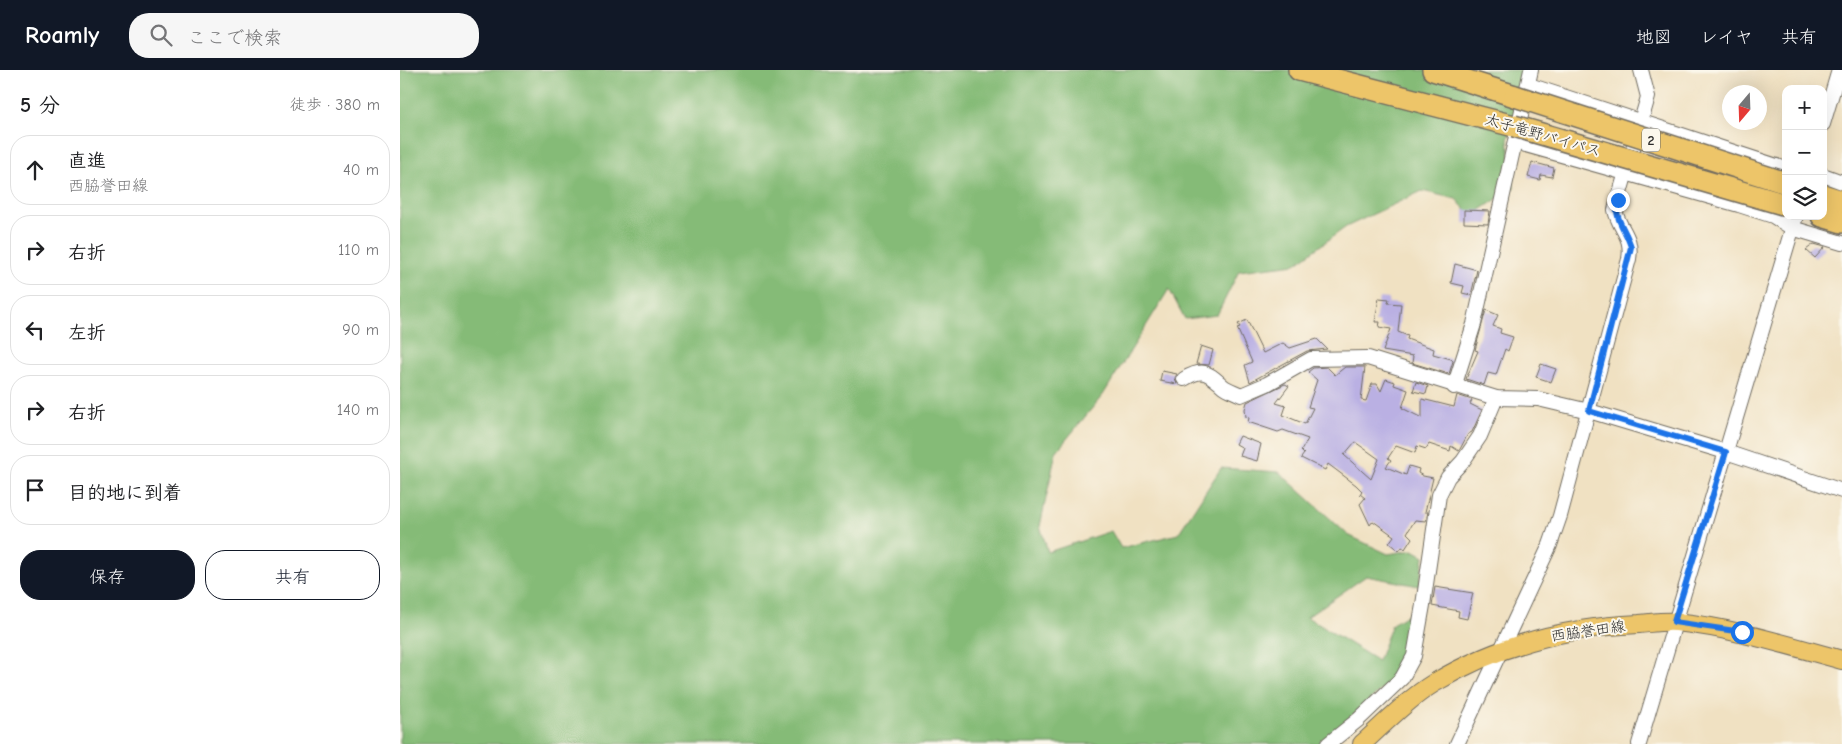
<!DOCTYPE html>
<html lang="ja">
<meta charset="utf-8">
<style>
:root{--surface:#fff;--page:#f6f6f6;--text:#202124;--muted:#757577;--line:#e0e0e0;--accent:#111827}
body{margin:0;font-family:"Comic Neue","Klee One",sans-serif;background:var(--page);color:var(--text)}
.controls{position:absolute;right:15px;top:15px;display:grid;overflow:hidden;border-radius:10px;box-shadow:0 5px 20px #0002}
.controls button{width:45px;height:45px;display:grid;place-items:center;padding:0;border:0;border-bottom:1px solid var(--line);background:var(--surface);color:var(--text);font:25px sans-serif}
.compass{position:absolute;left:1322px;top:15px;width:45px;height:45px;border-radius:50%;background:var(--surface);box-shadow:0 5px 20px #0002;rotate:199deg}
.stop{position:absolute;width:15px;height:15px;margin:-11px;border:4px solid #1a73e8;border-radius:50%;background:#fff}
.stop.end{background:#1a73e8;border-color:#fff;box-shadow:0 1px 5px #0008}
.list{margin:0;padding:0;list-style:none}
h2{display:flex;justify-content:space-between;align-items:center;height:65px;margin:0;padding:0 20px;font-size:21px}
h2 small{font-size:16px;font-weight:400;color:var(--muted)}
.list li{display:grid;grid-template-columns:32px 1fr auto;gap:15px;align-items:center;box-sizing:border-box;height:70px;margin:0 10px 10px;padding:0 10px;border:1px solid var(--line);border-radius:20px}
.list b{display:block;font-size:19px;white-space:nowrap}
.list p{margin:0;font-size:16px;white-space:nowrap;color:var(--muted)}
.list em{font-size:16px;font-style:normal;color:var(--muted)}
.actions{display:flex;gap:10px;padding:15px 20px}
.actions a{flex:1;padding:11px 0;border:1px solid var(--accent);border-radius:20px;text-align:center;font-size:18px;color:var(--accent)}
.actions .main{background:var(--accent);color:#fff}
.icon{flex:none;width:28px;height:28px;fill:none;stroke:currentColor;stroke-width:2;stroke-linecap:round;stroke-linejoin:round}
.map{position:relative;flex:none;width:1442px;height:674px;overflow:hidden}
header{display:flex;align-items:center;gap:30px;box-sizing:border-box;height:70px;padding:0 25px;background:var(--accent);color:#fff}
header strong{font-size:24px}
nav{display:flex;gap:28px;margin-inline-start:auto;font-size:18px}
.search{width:350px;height:45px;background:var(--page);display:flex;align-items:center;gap:12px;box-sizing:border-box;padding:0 18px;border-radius:20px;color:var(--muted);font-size:19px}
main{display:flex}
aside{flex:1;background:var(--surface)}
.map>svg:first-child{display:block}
.forest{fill:#85bb77;stroke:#587351}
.building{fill:#bab0e3;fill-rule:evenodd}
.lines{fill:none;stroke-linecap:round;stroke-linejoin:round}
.minor-casing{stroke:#706b60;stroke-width:16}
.major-casing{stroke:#706b60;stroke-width:20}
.highway-casing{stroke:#706b60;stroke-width:24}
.minor{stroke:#fff;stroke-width:14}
.major{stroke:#edc569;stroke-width:18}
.highway{stroke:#edc569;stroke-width:21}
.highway-bridge-casing{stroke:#706b60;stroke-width:24;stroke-linecap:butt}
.highway-bridge{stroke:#edc569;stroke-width:21}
.route{stroke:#1a73e8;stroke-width:6}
.labels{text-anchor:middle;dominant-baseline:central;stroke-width:4;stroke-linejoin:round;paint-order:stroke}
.shield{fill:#fbf7ec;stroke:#696865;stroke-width:1}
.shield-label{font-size:14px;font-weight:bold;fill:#2b2b2b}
.street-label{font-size:15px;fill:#2b2b2b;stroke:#fbf7ec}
</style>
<header>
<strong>Roamly</strong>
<div class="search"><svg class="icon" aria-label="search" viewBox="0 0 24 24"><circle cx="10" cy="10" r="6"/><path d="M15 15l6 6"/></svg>ここで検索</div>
<nav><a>地図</a><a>レイヤ</a><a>共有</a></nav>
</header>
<main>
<aside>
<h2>5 分<small>徒歩 · 380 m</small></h2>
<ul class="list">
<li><svg class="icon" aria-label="ahead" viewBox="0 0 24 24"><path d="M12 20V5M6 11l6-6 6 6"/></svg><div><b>直進</b><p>西脇誉田線</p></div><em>40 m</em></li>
<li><svg class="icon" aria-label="right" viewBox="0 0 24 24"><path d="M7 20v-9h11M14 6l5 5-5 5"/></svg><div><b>右折</b></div><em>110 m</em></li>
<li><svg class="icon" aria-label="left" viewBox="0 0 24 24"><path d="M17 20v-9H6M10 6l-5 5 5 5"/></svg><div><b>左折</b></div><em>90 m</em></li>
<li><svg class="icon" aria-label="right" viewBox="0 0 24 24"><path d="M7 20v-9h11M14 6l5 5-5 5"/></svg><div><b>右折</b></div><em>140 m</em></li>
<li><svg class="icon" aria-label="arrive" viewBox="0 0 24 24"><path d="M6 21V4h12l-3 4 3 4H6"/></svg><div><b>目的地に到着</b></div></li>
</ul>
<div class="actions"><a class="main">保存</a><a>共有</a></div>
</aside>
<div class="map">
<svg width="1442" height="674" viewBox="0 0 1442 674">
<rect width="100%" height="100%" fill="#fbf7ec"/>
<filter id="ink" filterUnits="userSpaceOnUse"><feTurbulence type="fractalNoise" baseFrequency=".02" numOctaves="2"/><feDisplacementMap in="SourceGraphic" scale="10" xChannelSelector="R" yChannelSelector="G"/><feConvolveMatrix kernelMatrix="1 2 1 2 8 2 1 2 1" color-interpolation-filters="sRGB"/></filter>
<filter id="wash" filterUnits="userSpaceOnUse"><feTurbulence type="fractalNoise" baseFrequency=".0096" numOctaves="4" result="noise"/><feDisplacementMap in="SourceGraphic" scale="20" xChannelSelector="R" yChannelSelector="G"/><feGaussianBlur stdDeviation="1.12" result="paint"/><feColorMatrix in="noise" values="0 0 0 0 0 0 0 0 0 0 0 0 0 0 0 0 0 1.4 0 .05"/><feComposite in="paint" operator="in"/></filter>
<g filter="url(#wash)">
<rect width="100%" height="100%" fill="#f0e1c2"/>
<path class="forest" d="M0,0H1125L1108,70L1114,118L1071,146L1056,129L1022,121L946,157L895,194L839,201L817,245L785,249L769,219L703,325L656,382L640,456L648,482L711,461L721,478L778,464L821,398L879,402L948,465L988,484L1013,480L1024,486L1019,516L966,506L907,547L978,591L992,554L1017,539L1006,597L921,674H0Z"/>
<g id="blocks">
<g class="building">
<path d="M1132,92L1154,98L1152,107L1141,105L1140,110L1128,107Z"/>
<path d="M1064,140L1090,141L1088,154L1064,153Z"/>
<path d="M1414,174L1425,177L1415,188L1406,180Z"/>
<path d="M1055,194L1077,200L1071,225L1062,223L1064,216L1051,213Z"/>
<path d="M979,228L989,229L988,233L1001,234L998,262L1008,266L1007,269L1034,279L1033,284L1051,289L1053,291L1049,304L1012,293L1013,286L983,281L991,259L979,257L980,252H975Z"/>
<path d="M1086,240L1098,245L1093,256L1101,259L1100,263L1113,267L1108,281L1105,279L1096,305L1088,303L1084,315L1066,309L1078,281L1075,280Z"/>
<path d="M847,250L863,283L883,273L890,278L917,269L927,279L907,281L850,312L845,295L852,292L837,258L840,257L838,254Z"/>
<path d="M801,276L813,280L809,295L796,294Z"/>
<path d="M1141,294L1156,299L1151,312L1136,307Z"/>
<path d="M927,297L935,305L945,297H965L961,330L966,331L972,314H977L981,321L986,309L995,312L994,315L1008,320L1002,338L1022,348V329L1054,337L1057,325L1072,330L1070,334L1082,340L1072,362L1068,364L1059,381L1051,376L1050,381L1029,374L1026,379L1017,376L1015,383L996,376L988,388L991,390L986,397L1006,405L1009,396L1019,399L1018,403L1023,406L1033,408L1025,442H1028L1026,451L1015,450L1007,463L1012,468L1005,479L1002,477L999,481L989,473L994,466L973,451L970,455L960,434L965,428L960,424L962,421L956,415L928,394L925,400L901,388L904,384L901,381L908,369L883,360L878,362L848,352L849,348L846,347L845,339L847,332L885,314L889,316L876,333L886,336L883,345L905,354L913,338L908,337L917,310L908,302L913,298ZM955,372L979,389L971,409L944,385Z"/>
<path d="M762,301L777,304L775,308L777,314L760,311Z"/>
<path d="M1016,312L1028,316L1026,324L1013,321Z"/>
<path d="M840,366L861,374L857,391L840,386L843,378L836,374Z"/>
<path d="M1035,517L1073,523L1067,549L1058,547L1059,541L1032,536Z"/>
</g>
</g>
</g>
<g filter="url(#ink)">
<use href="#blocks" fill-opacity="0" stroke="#706b60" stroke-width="1"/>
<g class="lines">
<g class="minor-casing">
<g id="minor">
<path d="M1129,15L1386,99"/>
<path d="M1423,54L1439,0"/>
<path d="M1115,72L1339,135L1373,146L1392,158L1442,173"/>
<path d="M1423,105L1442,112"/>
<path d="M784,309C804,297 808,303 823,316C828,320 836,322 841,325L867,314L911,289L968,288L1096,328L1138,329L1189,341L1326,382L1442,421"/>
<path d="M1054,317L1074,254L1131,0"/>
<path d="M928,674L958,650L1002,608L1014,586L1023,535L1039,425L1048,407L1063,391L1080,366L1096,328"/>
<path d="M1057,674L1150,475L1160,446L1229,189C1233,165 1219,160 1215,140L1248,27L1241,0"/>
<path d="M1239,674L1396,146"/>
</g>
</g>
<g class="major-casing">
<path id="major" d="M962,674C985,653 1008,629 1034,613C1096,576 1167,557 1239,554C1251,553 1264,551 1276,552C1333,558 1387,575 1442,590"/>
</g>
<g class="highway-casing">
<g id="highway">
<path d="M899,0L1114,56"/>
<path d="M1033,0L1115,26"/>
<path d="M1423,125L1442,131"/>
<path d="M1422,146L1442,152"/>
</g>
</g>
<use href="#minor" class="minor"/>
<use href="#major" class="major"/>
<use href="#highway" class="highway"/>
<g class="highway-bridge-casing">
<g id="highway-bridge">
<path d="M1115,26L1386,113"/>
<path d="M1114,56L1386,135"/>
</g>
</g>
<use href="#highway-bridge" class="highway-bridge"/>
</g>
</g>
<g class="lines" filter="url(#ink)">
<path class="route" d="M1218,130C1213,149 1226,159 1231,177L1189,341L1326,382L1274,552L1342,562"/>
</g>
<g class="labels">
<rect class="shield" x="1242" y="58.5" width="18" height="23" rx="4"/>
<g class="shield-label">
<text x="1251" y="70">2</text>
</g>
<g class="street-label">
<text transform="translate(1143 65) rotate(16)">太子竜野バイパス</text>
<text transform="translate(1188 561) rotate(-8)">西脇誉田線</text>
</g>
</g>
</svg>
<div class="controls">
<button>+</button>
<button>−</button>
<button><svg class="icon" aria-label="layers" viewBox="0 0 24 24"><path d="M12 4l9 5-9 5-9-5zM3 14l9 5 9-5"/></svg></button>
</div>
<svg class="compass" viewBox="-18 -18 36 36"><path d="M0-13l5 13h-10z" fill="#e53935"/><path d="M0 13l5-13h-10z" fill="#757577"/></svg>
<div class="stop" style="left:1342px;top:562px"></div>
<div class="stop end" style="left:1218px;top:130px"></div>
</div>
</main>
